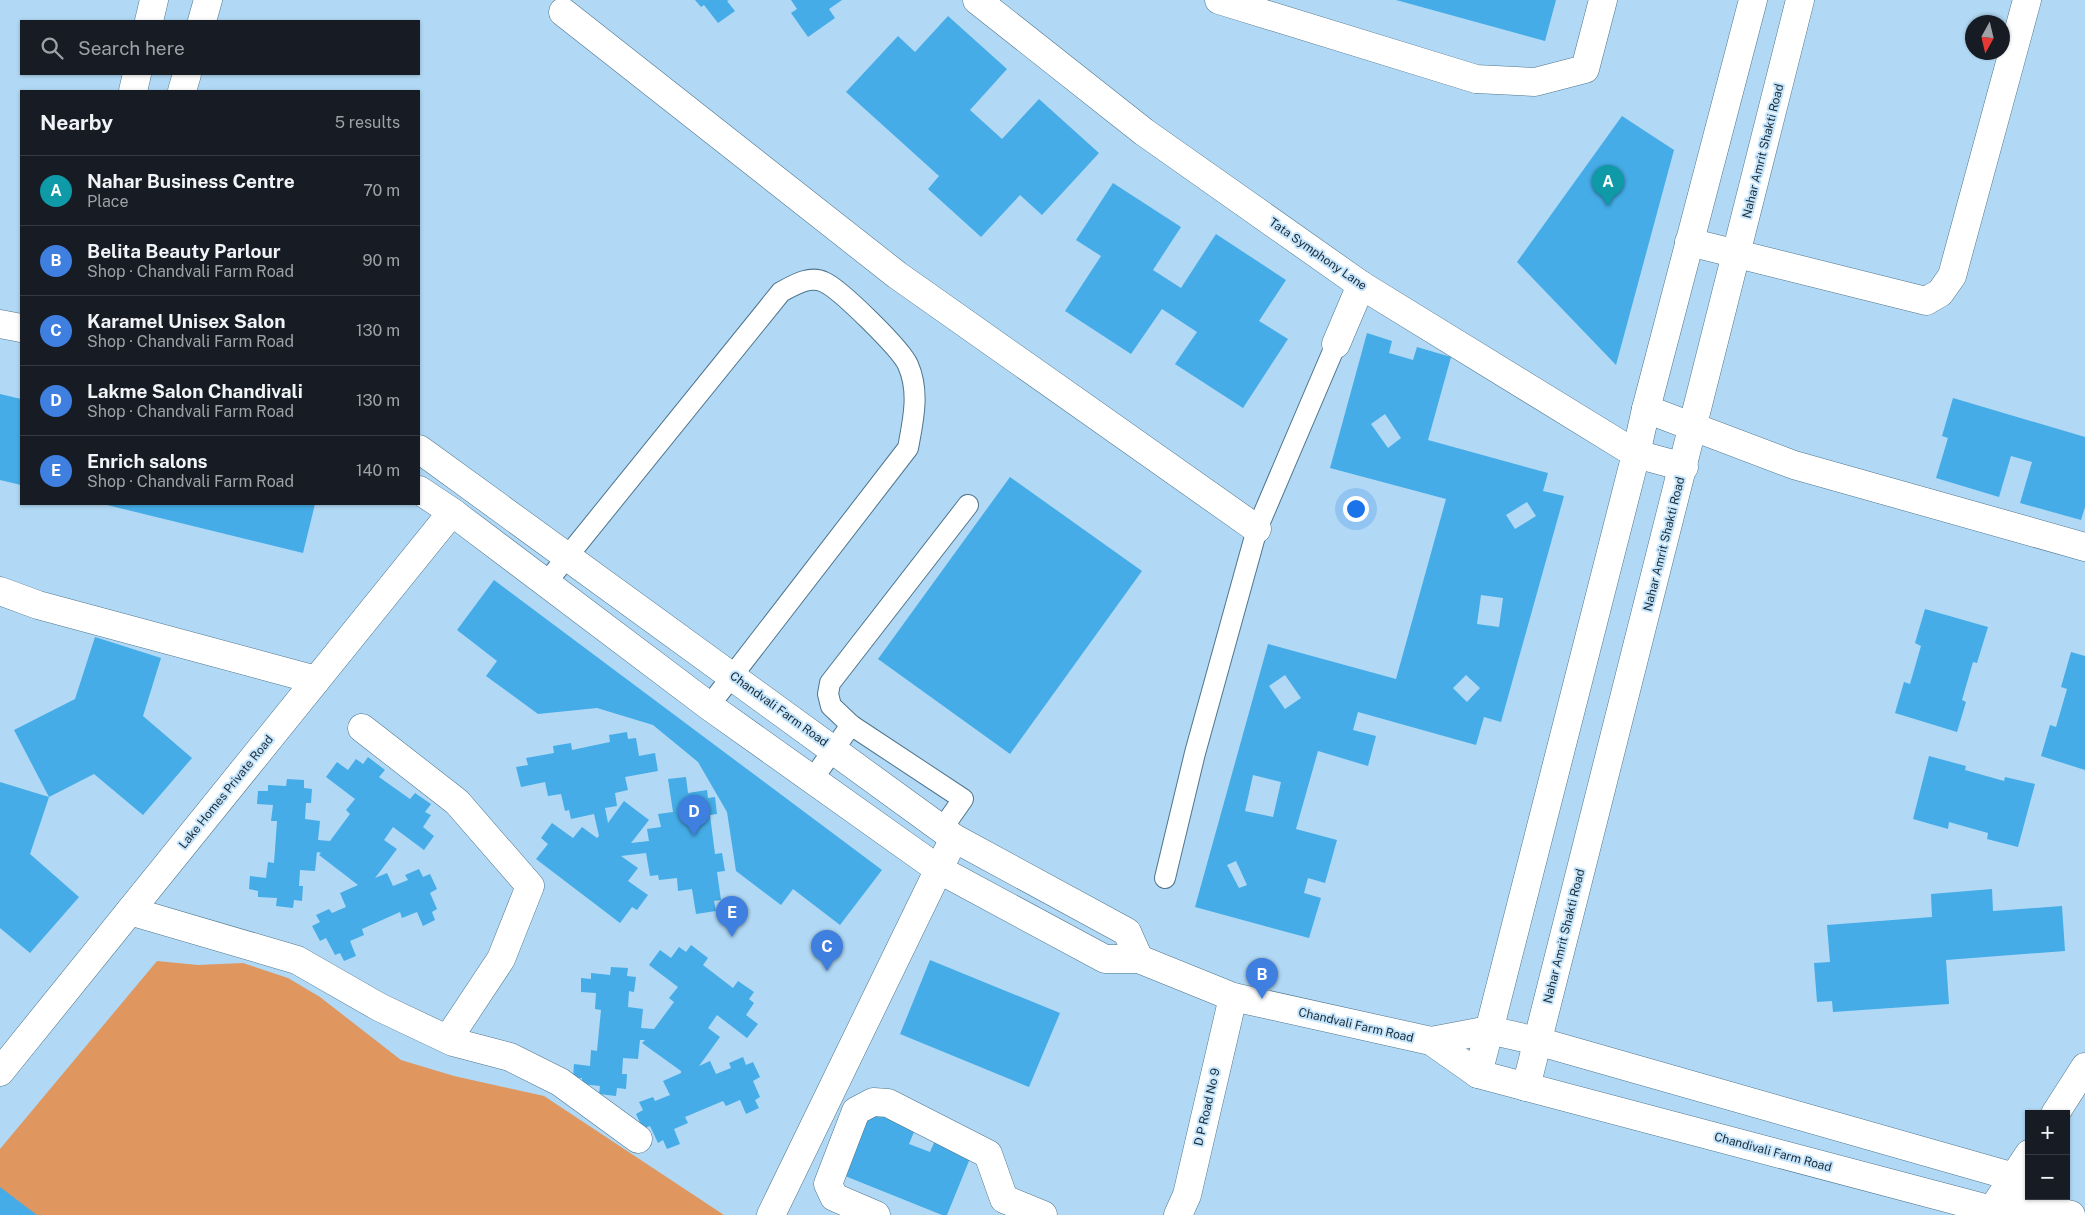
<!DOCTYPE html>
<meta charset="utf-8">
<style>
:root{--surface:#171b24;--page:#20242c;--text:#f1f3f6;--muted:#9ea1a6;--line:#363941;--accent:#ea580c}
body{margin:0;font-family:"Public Sans",sans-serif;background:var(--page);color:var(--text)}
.controls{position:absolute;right:15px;bottom:15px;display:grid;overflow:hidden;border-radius:0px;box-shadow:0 1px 4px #0004}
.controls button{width:45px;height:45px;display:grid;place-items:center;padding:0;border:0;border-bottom:1px solid var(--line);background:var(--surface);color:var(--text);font:25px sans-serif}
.compass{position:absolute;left:1965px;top:15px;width:45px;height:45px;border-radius:50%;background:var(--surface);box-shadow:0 1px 4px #0004;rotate:188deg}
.you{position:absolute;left:1355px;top:508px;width:18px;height:18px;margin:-12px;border:4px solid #fff;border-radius:50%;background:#1a73e8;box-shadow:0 0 0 8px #1a73e833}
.badge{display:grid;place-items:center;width:32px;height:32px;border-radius:50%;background:var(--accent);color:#fff;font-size:16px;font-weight:700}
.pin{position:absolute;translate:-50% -41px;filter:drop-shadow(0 1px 2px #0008)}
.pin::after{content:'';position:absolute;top:26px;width:18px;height:15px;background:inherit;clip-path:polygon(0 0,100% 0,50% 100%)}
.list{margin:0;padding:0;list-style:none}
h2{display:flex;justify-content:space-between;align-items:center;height:65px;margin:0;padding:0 20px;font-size:21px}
h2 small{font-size:16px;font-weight:400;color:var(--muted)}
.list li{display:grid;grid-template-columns:32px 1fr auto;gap:15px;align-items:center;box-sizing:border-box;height:70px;padding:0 20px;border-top:1px solid var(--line)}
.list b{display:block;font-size:19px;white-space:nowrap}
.list p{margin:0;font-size:16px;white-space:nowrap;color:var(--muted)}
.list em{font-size:16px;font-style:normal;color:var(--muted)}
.icon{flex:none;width:28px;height:28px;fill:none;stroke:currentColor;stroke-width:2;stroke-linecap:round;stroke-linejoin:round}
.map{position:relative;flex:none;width:2085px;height:1215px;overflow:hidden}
.search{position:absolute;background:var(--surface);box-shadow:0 1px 4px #0004;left:20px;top:20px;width:400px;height:55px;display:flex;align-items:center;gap:12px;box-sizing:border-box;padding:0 18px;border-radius:0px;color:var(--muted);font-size:19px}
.panel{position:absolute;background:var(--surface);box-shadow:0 1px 4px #0004;left:20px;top:90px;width:400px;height:415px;border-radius:0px}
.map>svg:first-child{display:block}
.green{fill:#df975f}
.building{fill:#45ace7;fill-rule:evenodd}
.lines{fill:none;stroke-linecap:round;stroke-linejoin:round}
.service-casing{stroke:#4f758d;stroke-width:22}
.minor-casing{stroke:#4f758d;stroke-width:29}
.tertiary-casing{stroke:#4f758d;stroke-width:29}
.service{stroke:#fff;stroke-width:20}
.minor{stroke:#fff;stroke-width:28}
.tertiary{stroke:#fff;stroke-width:28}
.labels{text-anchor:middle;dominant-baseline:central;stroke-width:4;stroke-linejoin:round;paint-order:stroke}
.street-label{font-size:12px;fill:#1a2a35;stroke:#c5e5fc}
</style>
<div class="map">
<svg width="2085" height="1215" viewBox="0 0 2085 1215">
<rect width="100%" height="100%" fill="#b1d9f5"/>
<path class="green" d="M157,961L198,965L243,963L288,978L320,997L401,1060L454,1076L544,1096L724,1215H0V1149Z"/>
<g class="building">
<path d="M695,0H729L727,1L735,11L718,23L704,5L701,7Z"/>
<path d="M791,0H842L829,9L835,18L808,37L791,13L797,9Z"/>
<path d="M1396,0H1556L1545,41Z"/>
<path d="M948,16L1007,69L970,110L1002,139L1039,99L1099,153L1042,215L1020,195L981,237L928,189L939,176L846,92L898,36L915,52Z"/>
<path d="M1622,116L1674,150L1616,365L1517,262Z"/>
<path d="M1113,183L1181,227L1153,270L1181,288L1216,234L1286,280L1259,321L1288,339L1243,408L1175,364L1197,332L1162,309L1131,354L1065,311L1101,256L1076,240Z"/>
<path d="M1367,333L1392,341L1389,353L1413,360L1417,347L1451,357L1428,440L1548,473L1543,491L1564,496L1501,722L1484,717L1476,745L1358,712L1353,730L1376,736L1368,766L1318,751L1296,829L1337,840L1325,883L1308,878L1304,893L1321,898L1309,938L1195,907L1268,644L1396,679L1446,499L1330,468ZM1385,414L1401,438L1388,448L1371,424ZM1527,502L1536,516L1515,529L1506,515ZM1481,595L1503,598L1499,627L1477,624ZM1285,675L1301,698L1285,709L1269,686ZM1466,675L1480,688L1467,702L1453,688ZM1253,775L1281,782L1273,817L1245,811ZM1236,861L1247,885L1239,888L1227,865Z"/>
<path d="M0,394L21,399V485L0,480Z"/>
<path d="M1953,398L2085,437V507L2081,520L2020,503L2032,462L2011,456L1999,497L1936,478L1948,438L1942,436Z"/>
<path d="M1010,477L1142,571L1010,754L878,659Z"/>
<path d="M103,504H315L303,553Z"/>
<path d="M494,580L882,870L840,925L793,889L781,905L736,871L727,812L698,762L653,725L597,708L538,714L486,676L497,661L457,630Z"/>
<path d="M1925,609L1988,627L1977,663L1973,662L1962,700L1966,702L1957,732L1895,713L1904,682L1910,684L1921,646L1915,643Z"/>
<path d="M95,637L161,658L143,716L192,758L143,815L94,774L49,797L30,854L79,897L30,953L0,928V782L49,797L14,730L75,699Z"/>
<path d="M2071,652L2085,656V770L2041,756L2050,725L2056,727L2067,689L2061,687Z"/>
<path d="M627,732L628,739L636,738L639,756L655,753L658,771L625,777L628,790L615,793L617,806L605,808L608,823L624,801L649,820L631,843L649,841L647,829L661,827L658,814L673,812L668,779L686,777L688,793L707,790L708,798L715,797L717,814L710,815L715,854L722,853L725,871L717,872L721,900L714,901L716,911L696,914L692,889L678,891L677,878L659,880L658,875L650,876L646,853L621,856L638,868L628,881L648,895L637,910L632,907L620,923L536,859L548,844L541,838L552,823L573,838L582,827L597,838L599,836L594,814L571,819L569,810L565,811L561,794L548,796L545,782L521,787L516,767L528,765L526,758L554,753L553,746L571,743L572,750L610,742L609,735Z"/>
<path d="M1929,756L1966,766L1965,770L2004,781L2005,777L2035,784L2018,847L1987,839L1988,833L1949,822L1948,829L1913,819Z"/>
<path d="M368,757L385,770L379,777L410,799L415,793L431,804L425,812L431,815L423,827L434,836L424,850L393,827L384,840L397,849L375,878L387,873L393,886L408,880L405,875L419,869L423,877L430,874L437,889L430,893L437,909L432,912L435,920L423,926L417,912L402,918L400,912L362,929L364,935L350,941L356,956L344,961L340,953L335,955L326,938L320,941L312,926L320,922L316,915L329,909L332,913L346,907L340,893L358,885L319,855L321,853L317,852L315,871L300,870L299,886H303L302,901L294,900L293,908L276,906L277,898L258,897V891L249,889L250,876L266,878L268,862L274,863L277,821H271L273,805L257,804L258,791H268V785L286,786L287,779L304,780V788L312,789L311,803H306L305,819L320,821L318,840L330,841L350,814L346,810L355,799L326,777L337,762L348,770L356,759L363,764Z"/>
<path d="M1992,889L1993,911L2062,906L2065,951L1946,960L1949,1004L1833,1012L1832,1001L1817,1002L1814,963L1830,962L1827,925L1932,917L1931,894Z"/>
<path d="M691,945L708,958L703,965L733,988L738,981L754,992L749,999L754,1003L746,1015L758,1024L747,1038L717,1015L708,1028L720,1037L699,1066L710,1061L716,1074L731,1068L729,1063L743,1057L746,1065L753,1062L760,1077L753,1081L760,1097L755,1100L759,1108L746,1114L740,1100L726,1106L723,1101L685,1117L688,1123L674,1129L680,1144L667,1149L663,1140L658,1143L650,1126L643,1129L636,1114L643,1110L639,1102L653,1097L655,1101L670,1095L663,1081L681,1073V1071L642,1043L645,1040H640L638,1059L623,1058L622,1074H627L626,1089L617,1088L616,1096L599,1094L600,1086L582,1084V1078H573L574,1064L590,1066L591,1050L597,1051L601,1010L595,1009L596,993L581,992V978L591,979V973L610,975L611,967L628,968L627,976L636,977L634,992L629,991L628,1007L643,1009L641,1028L654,1029L674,1002L669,998L678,987L649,965L660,950L671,958L679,947L686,952Z"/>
<path d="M930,960L1060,1013L1029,1087L900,1034Z"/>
<path d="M867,1107L916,1127L909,1144L930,1152L937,1136L973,1151L947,1215H942L840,1174Z"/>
<path d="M0,1187L37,1215H0Z"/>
</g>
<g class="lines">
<g class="service-casing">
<g id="service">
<path d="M546,583L781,292C794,285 810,275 824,282C840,289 901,349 908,365C920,392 913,421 908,448L709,706"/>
<path d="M812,780L851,725"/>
<path d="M942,829L963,799L851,725L831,706L828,694L830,683L968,505"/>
<path d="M1165,878L1195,753L1257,529L1336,344"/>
</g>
</g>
<g class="minor-casing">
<g id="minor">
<path d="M977,0L1144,132L1361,285L1636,454L1684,467"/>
<path d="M1219,0L1476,79L1535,82L1585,69L1603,0"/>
<path d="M563,12L897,275L1257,529"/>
<path d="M1689,242L1926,301L1940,293L1952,276L2027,0"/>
<path d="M1336,344L1361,285"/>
<path d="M1646,409L1794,465L2085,547"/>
<path d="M0,591L38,605L316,680"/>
<path d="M362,728L457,802L530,886L501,959L448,1039"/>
<path d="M130,911L297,960L379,1007L453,1042L510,1057L560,1082L638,1139"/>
<path d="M0,1072L452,512"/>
<path d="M2055,1114L2085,1067"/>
<path d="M1992,1210L2029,1154"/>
<path d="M771,1215L954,838"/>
<path d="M876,1215L834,1197L828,1184L856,1111L873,1102L888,1103L988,1154L1004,1199L1043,1215"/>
</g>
</g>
<g class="tertiary-casing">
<g id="tertiary">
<path d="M149,21L154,0"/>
<path d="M202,21L208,0"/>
<path d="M133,91L137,74"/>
<path d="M182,91L187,74"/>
<path d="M0,324L21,328"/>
<path d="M419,449L954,838L1127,932L1139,959"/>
<path d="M419,490L452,512L709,706L938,869L1105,959H1139L1233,997L1431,1041L1478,1074L1992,1210L2058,1212L2071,1215"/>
<path d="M1431,1041L1489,1030L1537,1041L2014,1177L2029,1189"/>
<path d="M1478,1074L1636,454L1646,409L1753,0"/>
<path d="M1526,1087L1800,0"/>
<path d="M1178,1215L1187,1195L1233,997"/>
</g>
</g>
<use href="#service" class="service"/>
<use href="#minor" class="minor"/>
<use href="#tertiary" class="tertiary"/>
</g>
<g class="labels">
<g class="street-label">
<text transform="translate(1763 151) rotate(-76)">Nahar Amrit Shakti Road</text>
<text transform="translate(1318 254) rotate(35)">Tata Symphony Lane</text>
<text transform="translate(1664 544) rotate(-76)">Nahar Amrit Shakti Road</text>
<text transform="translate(779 709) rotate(36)">Chandvali Farm Road</text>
<text transform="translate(226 792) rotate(-51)">Lake Homes Private Road</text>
<text transform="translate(1564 936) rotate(-76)">Nahar Amrit Shakti Road</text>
<text transform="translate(1356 1025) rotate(13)">Chandvali Farm Road</text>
<text transform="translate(1207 1107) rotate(-77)">D P Road No 9</text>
<text transform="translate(1773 1152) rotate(15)">Chandivali Farm Road</text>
</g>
</g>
</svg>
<div class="controls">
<button>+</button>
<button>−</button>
</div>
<svg class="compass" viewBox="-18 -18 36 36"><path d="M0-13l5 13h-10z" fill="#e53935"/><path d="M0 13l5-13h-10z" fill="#9ea1a6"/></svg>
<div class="you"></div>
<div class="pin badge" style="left:1608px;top:206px;background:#0f9aa8">A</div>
<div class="pin badge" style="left:1262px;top:999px;background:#3f7fe0">B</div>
<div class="pin badge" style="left:827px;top:971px;background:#3f7fe0">C</div>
<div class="pin badge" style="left:694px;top:836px;background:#3f7fe0">D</div>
<div class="pin badge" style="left:732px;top:937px;background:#3f7fe0">E</div>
<div class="search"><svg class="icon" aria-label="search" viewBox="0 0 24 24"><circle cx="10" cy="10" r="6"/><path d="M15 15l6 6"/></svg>Search here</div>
<section class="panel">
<h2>Nearby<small>5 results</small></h2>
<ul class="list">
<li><span class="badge" style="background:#0f9aa8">A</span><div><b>Nahar Business Centre</b><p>Place</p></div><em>70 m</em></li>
<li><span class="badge" style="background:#3f7fe0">B</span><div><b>Belita Beauty Parlour</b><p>Shop · Chandvali Farm Road</p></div><em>90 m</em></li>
<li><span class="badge" style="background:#3f7fe0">C</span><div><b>Karamel Unisex Salon</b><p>Shop · Chandvali Farm Road</p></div><em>130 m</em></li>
<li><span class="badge" style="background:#3f7fe0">D</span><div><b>Lakme Salon Chandivali</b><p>Shop · Chandvali Farm Road</p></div><em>130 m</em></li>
<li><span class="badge" style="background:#3f7fe0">E</span><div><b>Enrich salons</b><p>Shop · Chandvali Farm Road</p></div><em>140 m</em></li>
</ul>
</section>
</div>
